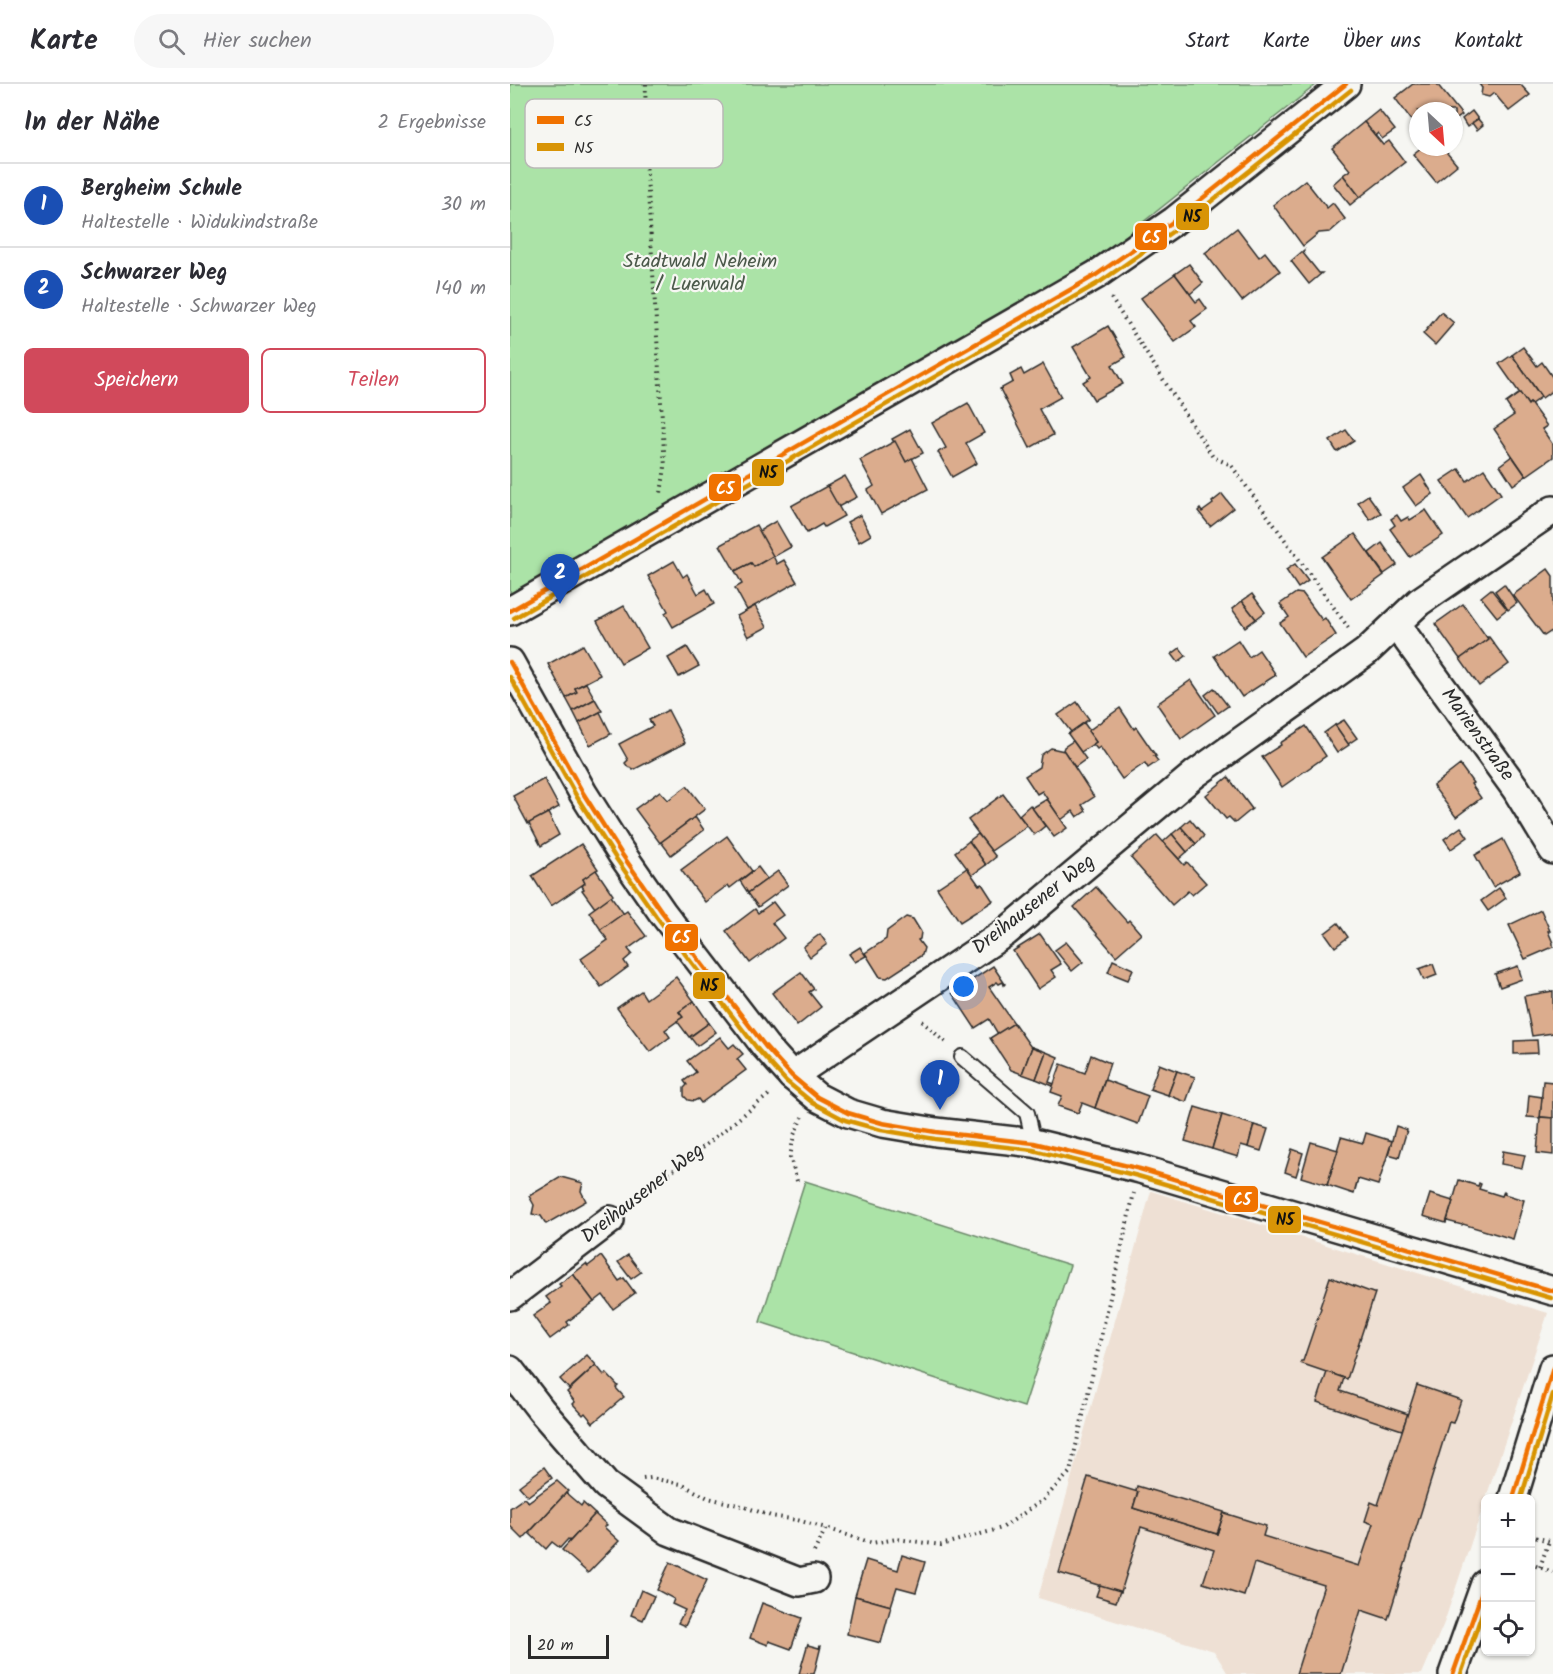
<!DOCTYPE html>
<html lang="de">
<meta charset="utf-8">
<style>
:root{--surface:#fff;--page:#f7f7f7;--text:#2b2b33;--muted:#7c7c81;--line:#e1e1e2;--accent:#d1495b}
body{margin:0;font-family:Kalam,sans-serif;background:var(--page);color:var(--text)}
.controls{position:absolute;right:18px;bottom:18px;display:grid;overflow:hidden;border-radius:9px;box-shadow:0 2px 4px #0004}
.controls button{width:54px;height:54px;display:grid;place-items:center;padding:0;border:0;border-bottom:2px solid var(--line);background:var(--surface);color:var(--text);font:30px sans-serif}
.compass{position:absolute;left:899px;top:18px;width:54px;height:54px;border-radius:50%;background:var(--surface);box-shadow:0 2px 4px #0004;rotate:154deg}
.scale{position:absolute;left:18px;bottom:15px;width:81px;box-sizing:border-box;padding-left:6px;border:3px solid #2b2b2b;border-top:0;font-size:16px;line-height:21px;white-space:nowrap;color:#2b2b2b;-webkit-text-stroke:4px #f6f6f2;paint-order:stroke}
.you{position:absolute;left:454px;top:903px;width:21px;height:21px;margin:-15px;border:4px solid #fff;border-radius:50%;background:#1a73e8;box-shadow:0 0 0 9px #1a73e833}
.badge{display:grid;place-items:center;width:39px;height:39px;border-radius:50%;background:var(--accent);color:#fff;font-size:20px;font-weight:700}
.pin{position:absolute;translate:-50% -50px;filter:drop-shadow(0 2px 3px #0008)}
.pin::after{content:'';position:absolute;top:32px;width:21px;height:18px;background:inherit;clip-path:polygon(0 0,100% 0,50% 100%)}
.list{margin:0;padding:0;list-style:none}
h2{display:flex;justify-content:space-between;align-items:center;height:78px;margin:0;padding:0 24px;font-size:26px}
h2 small{font-size:20px;font-weight:400;color:var(--muted)}
.list li{display:grid;grid-template-columns:39px 1fr auto;gap:18px;align-items:center;box-sizing:border-box;height:84px;padding:0 24px;border-top:2px solid var(--line)}
.list b{display:block;font-size:22px;white-space:nowrap}
.list p{margin:0;font-size:20px;white-space:nowrap;color:var(--muted)}
.list em{font-size:20px;font-style:normal;color:var(--muted)}
.actions{display:flex;gap:12px;padding:18px 24px}
.actions a{flex:1;padding:14px 0;border:2px solid var(--accent);border-radius:9px;text-align:center;font-size:21px;color:var(--accent)}
.actions .main{background:var(--accent);color:#fff}
.icon{flex:none;width:33px;height:33px;fill:none;stroke:currentColor;stroke-width:2;stroke-linecap:round;stroke-linejoin:round}
.map{position:relative;flex:none;width:1043px;height:1590px;overflow:hidden}
header{display:flex;align-items:center;gap:36px;box-sizing:border-box;height:84px;padding:0 30px;background:var(--surface);border-bottom:2px solid var(--line)}
header strong{font-size:28px}
nav{display:flex;gap:33px;margin-inline-start:auto;font-size:21px}
.search{width:420px;height:54px;background:var(--page);display:flex;align-items:center;gap:15px;box-sizing:border-box;padding:0 21px;border-radius:33px;color:var(--muted);font-size:22px}
main{display:flex}
aside{flex:1;background:var(--surface)}
.map>svg:first-child{display:block}
.built{fill:#eee0d4}
.green{fill:#abe3a7;stroke:#6b8769;stroke-width:1.5}
.building{fill:#dbac8d;stroke:#2b2b2b;stroke-width:1.5}
.lines{fill:none;stroke-linecap:round;stroke-linejoin:round}
.service-casing{stroke:#2b2b2b;stroke-width:18}
.minor-casing{stroke:#2b2b2b;stroke-width:32}
.path{stroke:#2b2b2b;stroke-width:4;stroke-dasharray:1.5 4.5;stroke-linecap:butt}
.service{stroke:#f6f6f2;stroke-width:14}
.minor{stroke:#f6f6f2;stroke-width:27}
.bus-1-casing{stroke:#f6f6f2;stroke-width:9}
.bus-2-casing{stroke:#f6f6f2;stroke-width:9}
.bus-1{stroke:#f07200;stroke-width:4.5}
.bus-2{stroke:#d89406;stroke-width:4.5}
.labels{text-anchor:middle;dominant-baseline:central;stroke-width:4.5;stroke-linejoin:round;paint-order:stroke}
.park-label{font-size:20px;fill:#4b594a;stroke:#f6f6f2}
.street-label{font-size:20px;fill:#2b2b2b;stroke:#f6f6f2}
.key{fill:#f6f6f2;stroke:#b9b9b6;stroke-width:1.5}
.key-label{font-size:16px;fill:#2b2b2b}
.line-badge{stroke:#f6f6f2;stroke-width:2}
.badge-label{font-size:16px;text-anchor:middle;font-weight:bold;fill:#fff}
.pale-badge-label{font-size:16px;text-anchor:middle;font-weight:bold;fill:#111}
</style>
<header>
<strong>Karte</strong>
<div class="search"><svg class="icon" aria-label="search" viewBox="0 0 24 24"><circle cx="10" cy="10" r="6"/><path d="M15 15l6 6"/></svg>Hier suchen</div>
<nav><a>Start</a><a>Karte</a><a>Über uns</a><a>Kontakt</a></nav>
</header>
<main>
<aside>
<h2>In der Nähe<small>2 Ergebnisse</small></h2>
<ul class="list">
<li><span class="badge" style="background:#1a4fb4">1</span><div><b>Bergheim Schule</b><p>Haltestelle · Widukindstraße</p></div><em>30 m</em></li>
<li><span class="badge" style="background:#1a4fb4">2</span><div><b>Schwarzer Weg</b><p>Haltestelle · Schwarzer Weg</p></div><em>140 m</em></li>
</ul>
<div class="actions"><a class="main">Speichern</a><a>Teilen</a></div>
</aside>
<div class="map">
<svg width="1043" height="1590" viewBox="0 0 1043 1590">
<rect width="100%" height="100%" fill="#f6f6f2"/>
<filter id="ink" filterUnits="userSpaceOnUse"><feTurbulence type="fractalNoise" baseFrequency=".0167" numOctaves="2"/><feDisplacementMap in="SourceGraphic" scale="12" xChannelSelector="R" yChannelSelector="G"/><feConvolveMatrix kernelMatrix="1 2 1 2 8 2 1 2 1" color-interpolation-filters="sRGB"/></filter>
<g filter="url(#ink)">
<path class="built" d="M641,1107L1038,1229L934,1539L912,1590H718L704,1567L528,1514Z"/>
<g class="green">
<path d="M0,0H807L579,181L0,516Z"/>
<path d="M295,1097L560,1181L514,1323L250,1238Z"/>
</g>
<g class="building">
<path d="M903,0H927L952,31L944,37V27H908V34L903,38L885,14Z"/>
<path d="M969,0H1010L1020,11L999,27L984,9L979,13L971,11L972,4Z"/>
<path d="M869,26L885,46L872,55L868,49L865,52L854,38Z"/>
<path d="M962,27L968,35L957,43L952,35Z"/>
<path d="M968,35L973,41L967,46L962,39Z"/>
<path d="M854,38L873,61L879,57L895,78L850,113L833,91L840,86L822,64Z"/>
<path d="M912,63H932L947,81L926,98L903,70Z"/>
<path d="M833,91L850,113L840,121L823,100Z"/>
<path d="M795,96L817,124L823,119L835,135L820,148L809,149L793,162L763,121Z"/>
<path d="M727,144L749,173L755,168L770,187L732,217L695,169Z"/>
<path d="M794,166L793,169L809,189H812L799,200L781,177Z"/>
<path d="M679,180L693,199L680,210L665,190Z"/>
<path d="M665,190L686,218L690,215L697,225L681,237L686,243L665,258L631,214Z"/>
<path d="M931,228L944,239L925,261L913,250Z"/>
<path d="M598,242L616,273L602,281L613,300L584,316L573,298L581,293L563,263Z"/>
<path d="M1013,263L1027,282L1032,278L1043,294V306L1032,314L1002,271Z"/>
<path d="M1002,271L1031,313L1021,320L1020,319L1018,321L989,280Z"/>
<path d="M533,280L551,313L529,325L543,351L520,364L490,305L503,298L500,291L511,285L514,291Z"/>
<path d="M1010,309L1018,321L1020,319L1037,342L1032,345L1043,361V373L1016,392L984,345L1004,331L996,319Z"/>
<path d="M458,319L474,349L456,359L467,379L442,393L428,368L436,364L422,339Z"/>
<path d="M400,345L413,369L396,378L382,355Z"/>
<path d="M836,346L844,357L827,368L820,357Z"/>
<path d="M385,357L396,378L402,374L418,405L371,430L358,406L364,402L350,376Z"/>
<path d="M1002,372L1016,392L1003,401L990,381Z"/>
<path d="M949,385L957,397L974,385L991,410L957,434L931,397Z"/>
<path d="M911,391L923,410L906,422L893,404Z"/>
<path d="M335,392L347,413L328,423L317,402Z"/>
<path d="M317,402L334,432L314,443L312,440L297,449L281,422Z"/>
<path d="M712,410L723,424L700,442L688,427L690,425L692,428L703,420L702,418Z"/>
<path d="M858,411L871,429L860,436L848,418Z"/>
<path d="M916,426L933,451L900,473L880,445L885,441L881,435L887,431L891,437L898,433L900,436Z"/>
<path d="M350,431L361,451L349,458L337,438Z"/>
<path d="M266,437L281,463L263,473L249,447Z"/>
<path d="M246,441L263,472L244,483L241,479L225,487L210,461Z"/>
<path d="M845,450L874,491L841,515L812,473Z"/>
<path d="M872,459L887,481L874,490L859,469Z"/>
<path d="M263,472L267,480L274,476L287,498L237,526L225,504L232,500L225,487L241,479L244,483Z"/>
<path d="M164,477L173,493L177,490L188,510L196,505L204,520L163,543L155,529L158,527L138,492Z"/>
<path d="M785,480L798,497L788,504L776,486Z"/>
<path d="M1038,485L1043,492V546L1034,552L1003,511Z"/>
<path d="M994,500L1007,519L998,526L985,507Z"/>
<path d="M981,505L997,525L987,533L971,513Z"/>
<path d="M786,509L793,510L812,536L815,534L826,551L793,573L770,539L779,533L770,520Z"/>
<path d="M742,510L755,528L746,535L732,517Z"/>
<path d="M732,517L746,535L735,543L722,525Z"/>
<path d="M953,520L978,555L950,575L925,540Z"/>
<path d="M114,522L138,564L111,579L87,537Z"/>
<path d="M245,522L257,543L238,553L227,532Z"/>
<path d="M977,553H979L999,580L969,602L950,575L978,555Z"/>
<path d="M728,556L739,573L749,566L766,591L732,613L704,572Z"/>
<path d="M73,561L90,591L65,604L67,608L56,614L38,580Z"/>
<path d="M177,563L189,582L169,593L158,574Z"/>
<path d="M670,564L676,572L668,578L662,570Z"/>
<path d="M681,596L705,631L671,655L647,620Z"/>
<path d="M76,599L85,615L63,627L56,614L67,608L65,604Z"/>
<path d="M704,604L718,622L708,629L695,611Z"/>
<path d="M85,615L92,627L69,639L63,627Z"/>
<path d="M567,618L579,635L561,648L548,631Z"/>
<path d="M610,624L624,645L626,643L646,672H644L648,677L638,684L635,679L612,695L590,663L587,665L583,660L586,658L578,647Z"/>
<path d="M158,626L175,659L123,686L122,684L118,683L115,679L118,676L109,660L143,642L139,636Z"/>
<path d="M90,628L101,650L80,661L69,639Z"/>
<path d="M834,636L847,654L838,660L825,641Z"/>
<path d="M574,639L579,646L578,647L586,658L571,668L558,650Z"/>
<path d="M825,641L839,661L827,669L814,649Z"/>
<path d="M796,642L816,672L772,703L752,673L771,661L770,659Z"/>
<path d="M563,657L576,675L565,683L553,666L554,663Z"/>
<path d="M541,664L554,667L584,713L572,721L576,727L567,733L563,727L551,736L532,707L527,710L515,692L529,683L531,671Z"/>
<path d="M950,681L963,699L961,700L971,714L946,733L923,702Z"/>
<path d="M718,693L742,725L725,739L719,733L716,735L696,711Z"/>
<path d="M34,695L49,723L18,740L3,712Z"/>
<path d="M177,702L195,725L150,759L125,725L150,707L158,716Z"/>
<path d="M493,710L517,742L481,767L458,736Z"/>
<path d="M537,715L557,744L544,753L522,724Z"/>
<path d="M520,721L535,742L524,751L509,731Z"/>
<path d="M38,729L49,751L31,762L19,739Z"/>
<path d="M185,733L194,746L161,771L151,758Z"/>
<path d="M680,735L694,752L686,760L671,743Z"/>
<path d="M671,743L686,760L677,768L662,750Z"/>
<path d="M951,743L958,753L941,765L934,755Z"/>
<path d="M468,750L486,773L476,781L459,757Z"/>
<path d="M662,750L677,768L669,775L653,758Z"/>
<path d="M647,751L674,781L677,778L696,799L682,811L678,807L662,821L621,774Z"/>
<path d="M217,752L242,787L220,804L218,801L195,818L171,786Z"/>
<path d="M993,755L1010,788L983,803L965,771Z"/>
<path d="M459,757L476,781L462,791L445,768Z"/>
<path d="M71,760L88,785L73,795L75,799L41,822L22,792Z"/>
<path d="M248,783L257,795L238,809L230,797Z"/>
<path d="M457,784L469,801L472,800L483,817L450,838L427,804Z"/>
<path d="M86,786L103,811L85,824L72,806L74,805L72,802L75,799L73,795Z"/>
<path d="M268,787L278,801L248,823L238,809Z"/>
<path d="M586,803L617,838L619,836L631,850L606,872L564,823Z"/>
<path d="M989,804L996,814L978,827L971,817Z"/>
<path d="M101,812L114,830L91,846L79,828Z"/>
<path d="M263,818L273,831L262,839L274,854L240,879L216,847L245,825L248,829Z"/>
<path d="M1031,826L1040,847H1038L1043,859V863L1015,875L999,841Z"/>
<path d="M117,827L136,852L118,865L122,870L114,877L118,883L91,903L71,875L98,856L90,846Z"/>
<path d="M396,833L403,835L411,848L410,855L408,856L414,864L412,871L377,894L370,893L355,869L376,855L377,847Z"/>
<path d="M828,839L838,853L825,863L815,849Z"/>
<path d="M310,850L317,860L300,873L293,863Z"/>
<path d="M530,850L551,880L541,886L546,893L528,905L503,867Z"/>
<path d="M556,858L573,878L562,887L545,866Z"/>
<path d="M350,863L356,872L345,878L339,870Z"/>
<path d="M603,876L623,885L618,896L598,888Z"/>
<path d="M923,880L927,891L914,896L909,885Z"/>
<path d="M483,882L495,900L494,901L493,898L489,900L487,898L479,903L504,939L488,950L479,935L465,944L442,909Z"/>
<path d="M1008,882L1012,895L990,903L985,890Z"/>
<path d="M291,888L304,905L299,908L311,923L287,942L262,909Z"/>
<path d="M166,893L184,917L169,928L173,933L155,946L160,953L140,968L107,924L131,907L136,915Z"/>
<path d="M1043,907V949L1022,952L1014,912Z"/>
<path d="M184,917L199,939L179,953L167,937L173,933L169,928Z"/>
<path d="M199,939L206,948L187,962L180,953Z"/>
<path d="M504,939L520,962L522,963L512,990L501,986L480,954Z"/>
<path d="M210,953L219,964L224,960L233,970L227,975L236,986L191,1019L188,1015L184,1017L178,1016L174,1012V1004L177,1001L174,997L186,988L177,977Z"/>
<path d="M1027,956L1028,969L1004,970V957Z"/>
<path d="M522,963L536,968L526,995L512,990Z"/>
<path d="M536,968L548,973L539,998L544,1000L543,1002L526,995Z"/>
<path d="M581,971L600,979L585,1024L572,1019L568,1029L548,1022L552,1012L541,1008L551,980L575,989Z"/>
<path d="M649,980L667,987L658,1011L640,1005Z"/>
<path d="M667,987L685,993L676,1018L658,1011Z"/>
<path d="M595,996L638,1012L628,1040L585,1024Z"/>
<path d="M1033,997L1043,998V1034L1030,1033Z"/>
<path d="M1019,1011L1032,1013L1030,1034L1017,1033Z"/>
<path d="M685,1023L712,1031L702,1065L675,1057Z"/>
<path d="M712,1031L744,1041L738,1063L731,1061L728,1073L702,1065Z"/>
<path d="M1030,1033L1043,1034V1071L1027,1069Z"/>
<path d="M744,1041L758,1045L751,1067L738,1063Z"/>
<path d="M886,1042L897,1046L889,1073L878,1070Z"/>
<path d="M856,1049L882,1057L868,1101L848,1095L844,1110L817,1101L831,1053L853,1059Z"/>
<path d="M801,1058L828,1066L817,1101L791,1093Z"/>
<path d="M782,1065L793,1069L786,1092L775,1088Z"/>
<path d="M993,1067L1015,1071L1012,1084L991,1080Z"/>
<path d="M51,1093L73,1099L71,1107L76,1117L36,1140L31,1132L22,1130L24,1121L19,1112Z"/>
<path d="M949,1096L968,1102L969,1099L971,1100L969,1105L992,1112L994,1107L995,1108L994,1110L1014,1116L1003,1155L953,1140L952,1141L937,1137Z"/>
<path d="M920,1110L943,1117L936,1139L913,1132Z"/>
<path d="M118,1171L131,1188L121,1195L108,1178Z"/>
<path d="M91,1172L109,1197L114,1194L125,1209L103,1225L93,1211L84,1218L63,1190L76,1180L78,1182Z"/>
<path d="M63,1190L84,1218L57,1238L59,1241L40,1255L23,1232L41,1219L36,1213L51,1202L49,1200Z"/>
<path d="M820,1193L863,1209H865L837,1295L790,1279L791,1277H793L811,1224L810,1223Z"/>
<path d="M77,1271L86,1281L59,1305L50,1295Z"/>
<path d="M86,1281L94,1291L96,1289L108,1302L106,1304L114,1313L83,1339L75,1329L73,1331L63,1320L65,1318L57,1308Z"/>
<path d="M817,1288L834,1294L830,1307L898,1330L892,1346L807,1318Z"/>
<path d="M907,1301L951,1316L943,1339L939,1338L878,1535L851,1526L831,1590H786L814,1501L744,1479L734,1512L693,1499L704,1466L631,1443L611,1508L549,1489L578,1393L628,1408L623,1424L707,1450L714,1429L756,1442L753,1452L849,1482L863,1440L855,1437L861,1418L868,1421Z"/>
<path d="M34,1383L42,1394L18,1412L9,1402Z"/>
<path d="M47,1397L58,1407L13,1455L0,1442V1424L14,1414L18,1418Z"/>
<path d="M627,1402L714,1428L707,1450L623,1424L628,1408L626,1407Z"/>
<path d="M56,1409L71,1422L73,1419L85,1430L60,1457L58,1455L50,1464L42,1458L36,1465L19,1449Z"/>
<path d="M85,1430L97,1441L94,1443L109,1457L78,1489L52,1466Z"/>
<path d="M392,1471L415,1478L406,1508L387,1503L381,1522L345,1512L356,1476L388,1486Z"/>
<path d="M160,1478L197,1496L175,1542L168,1539L175,1526L162,1520L164,1515L147,1506Z"/>
<path d="M590,1501L610,1507L606,1518L586,1512Z"/>
<path d="M131,1506L144,1512L133,1536L121,1531Z"/>
<path d="M345,1512L381,1522L371,1559L337,1550Z"/>
<path d="M252,1519L292,1534L281,1565L259,1557L258,1561L240,1554Z"/>
<path d="M298,1559V1561L309,1564L310,1562H311L304,1590H289Z"/>
</g>
<g class="lines">
<g class="service-casing">
<path id="service" d="M452,973L517,1029L524,1059"/>
</g>
<g class="minor-casing">
<g id="minor">
<path d="M0,527L586,191L664,137L836,0"/>
<path d="M886,540L1006,705L1043,766"/>
<path d="M0,578L73,709L111,769L152,828L255,962L282,992L307,1013L338,1029L372,1039L426,1048L524,1059L630,1085L1043,1207"/>
<path d="M282,992L496,848L685,690L856,568L909,518L1043,426"/>
<path d="M0,1212L100,1136"/>
<path d="M0,1286L31,1326L96,1401L159,1447L289,1498L304,1495"/>
<path d="M1003,1414L1043,1284"/>
<path d="M943,1590L975,1500"/>
</g>
</g>
<g class="path">
<path d="M136,0L134,43L155,383L151,409"/>
<path d="M601,214L703,373L721,381L840,546"/>
<path d="M412,937L437,960"/>
<path d="M287,1097L280,1073L284,1051L292,1033"/>
<path d="M121,1120L261,1009"/>
<path d="M133,1395L141,1394L171,1400L198,1414L232,1422L261,1432L287,1436L316,1444"/>
<path d="M1020,1452L1043,1458"/>
<path d="M304,1468L316,1444L362,1459L387,1455L431,1461L492,1444L533,1416L560,1388L624,1109"/>
<path d="M1020,1480L1043,1488"/>
<path d="M1030,1483L1039,1457"/>
</g>
<use href="#service" class="service"/>
<use href="#minor" class="minor"/>
<g class="bus-1-casing">
<g id="bus-1">
<path d="M0,527L586,191L664,137L836,0"/>
<path d="M0,578L73,709L111,769L152,828L255,962L282,992L307,1013L338,1029L372,1039L426,1048L524,1059L630,1085L1043,1207"/>
<path d="M1003,1414L1043,1284"/>
<path d="M943,1590L975,1500"/>
</g>
</g>
<g class="bus-2-casing">
<g id="bus-2">
<path d="M4,534L590,198L669,143L841,6"/>
<path d="M0,593L67,713L105,773L146,832L249,967L276,997L303,1019L335,1036L371,1046L425,1055L523,1066L628,1092L1041,1214"/>
<path d="M1011,1414L1043,1310"/>
<path d="M951,1590L975,1521"/>
</g>
</g>
<use href="#bus-1" class="bus-1"/>
<use href="#bus-2" class="bus-2"/>
</g>
</g>
<g class="labels">
<g class="park-label">
<text x="190" y="178">Stadtwald Neheim<tspan x="190" dy="23">/ Luerwald</tspan></text>
</g>
<g class="street-label">
<text transform="translate(967 651) rotate(54)">Marienstraße</text>
<text transform="translate(524 821) rotate(-38)">Dreihausener Weg</text>
<text transform="translate(133 1110) rotate(-38)">Dreihausener Weg</text>
</g>
</g>
<rect x="15" y="15" width="198" height="69" rx="9" class="key"/>
<rect x="27" y="32" width="27" height="8" fill="#f07200"/>
<rect x="27" y="59" width="27" height="8" fill="#d89406"/>
<g class="key-label">
<text x="64" y="42">C5</text>
<text x="64" y="69">N5</text>
</g>
<g class="line-badge">
<rect x="665" y="118" width="35" height="29" rx="6" fill="#d89406"/>
<rect x="624" y="138" width="34" height="29" rx="6" fill="#f07200"/>
<rect x="241" y="374" width="34" height="29" rx="6" fill="#d89406"/>
<rect x="198" y="389" width="34" height="29" rx="6" fill="#f07200"/>
<rect x="154" y="839" width="35" height="29" rx="6" fill="#f07200"/>
<rect x="182" y="887" width="34" height="29" rx="6" fill="#d89406"/>
<rect x="714" y="1101" width="35" height="28" rx="6" fill="#f07200"/>
<rect x="757" y="1121" width="35" height="29" rx="6" fill="#d89406"/>
</g>
<g class="badge-label">
<text x="641" y="159">C5</text>
<text x="215" y="410">C5</text>
<text x="171" y="859">C5</text>
<text x="732" y="1121">C5</text>
</g>
<g class="pale-badge-label">
<text x="682" y="138">N5</text>
<text x="258" y="394">N5</text>
<text x="199" y="907">N5</text>
<text x="775" y="1141">N5</text>
</g>
</svg>
<div class="controls">
<button>+</button>
<button>−</button>
<button><svg class="icon" aria-label="locate" viewBox="0 0 24 24"><circle cx="12" cy="12" r="6"/><path d="M12 2v4M12 18v4M2 12h4M18 12h4"/></svg></button>
</div>
<svg class="compass" viewBox="-18 -18 36 36"><path d="M0-13l5 13h-10z" fill="#e53935"/><path d="M0 13l5-13h-10z" fill="#7c7c81"/></svg>
<div class="scale">20 m</div>
<div class="you"></div>
<div class="pin badge" style="left:430px;top:1026px;background:#1a4fb4">1</div>
<div class="pin badge" style="left:50px;top:520px;background:#1a4fb4">2</div>
</div>
</main>
